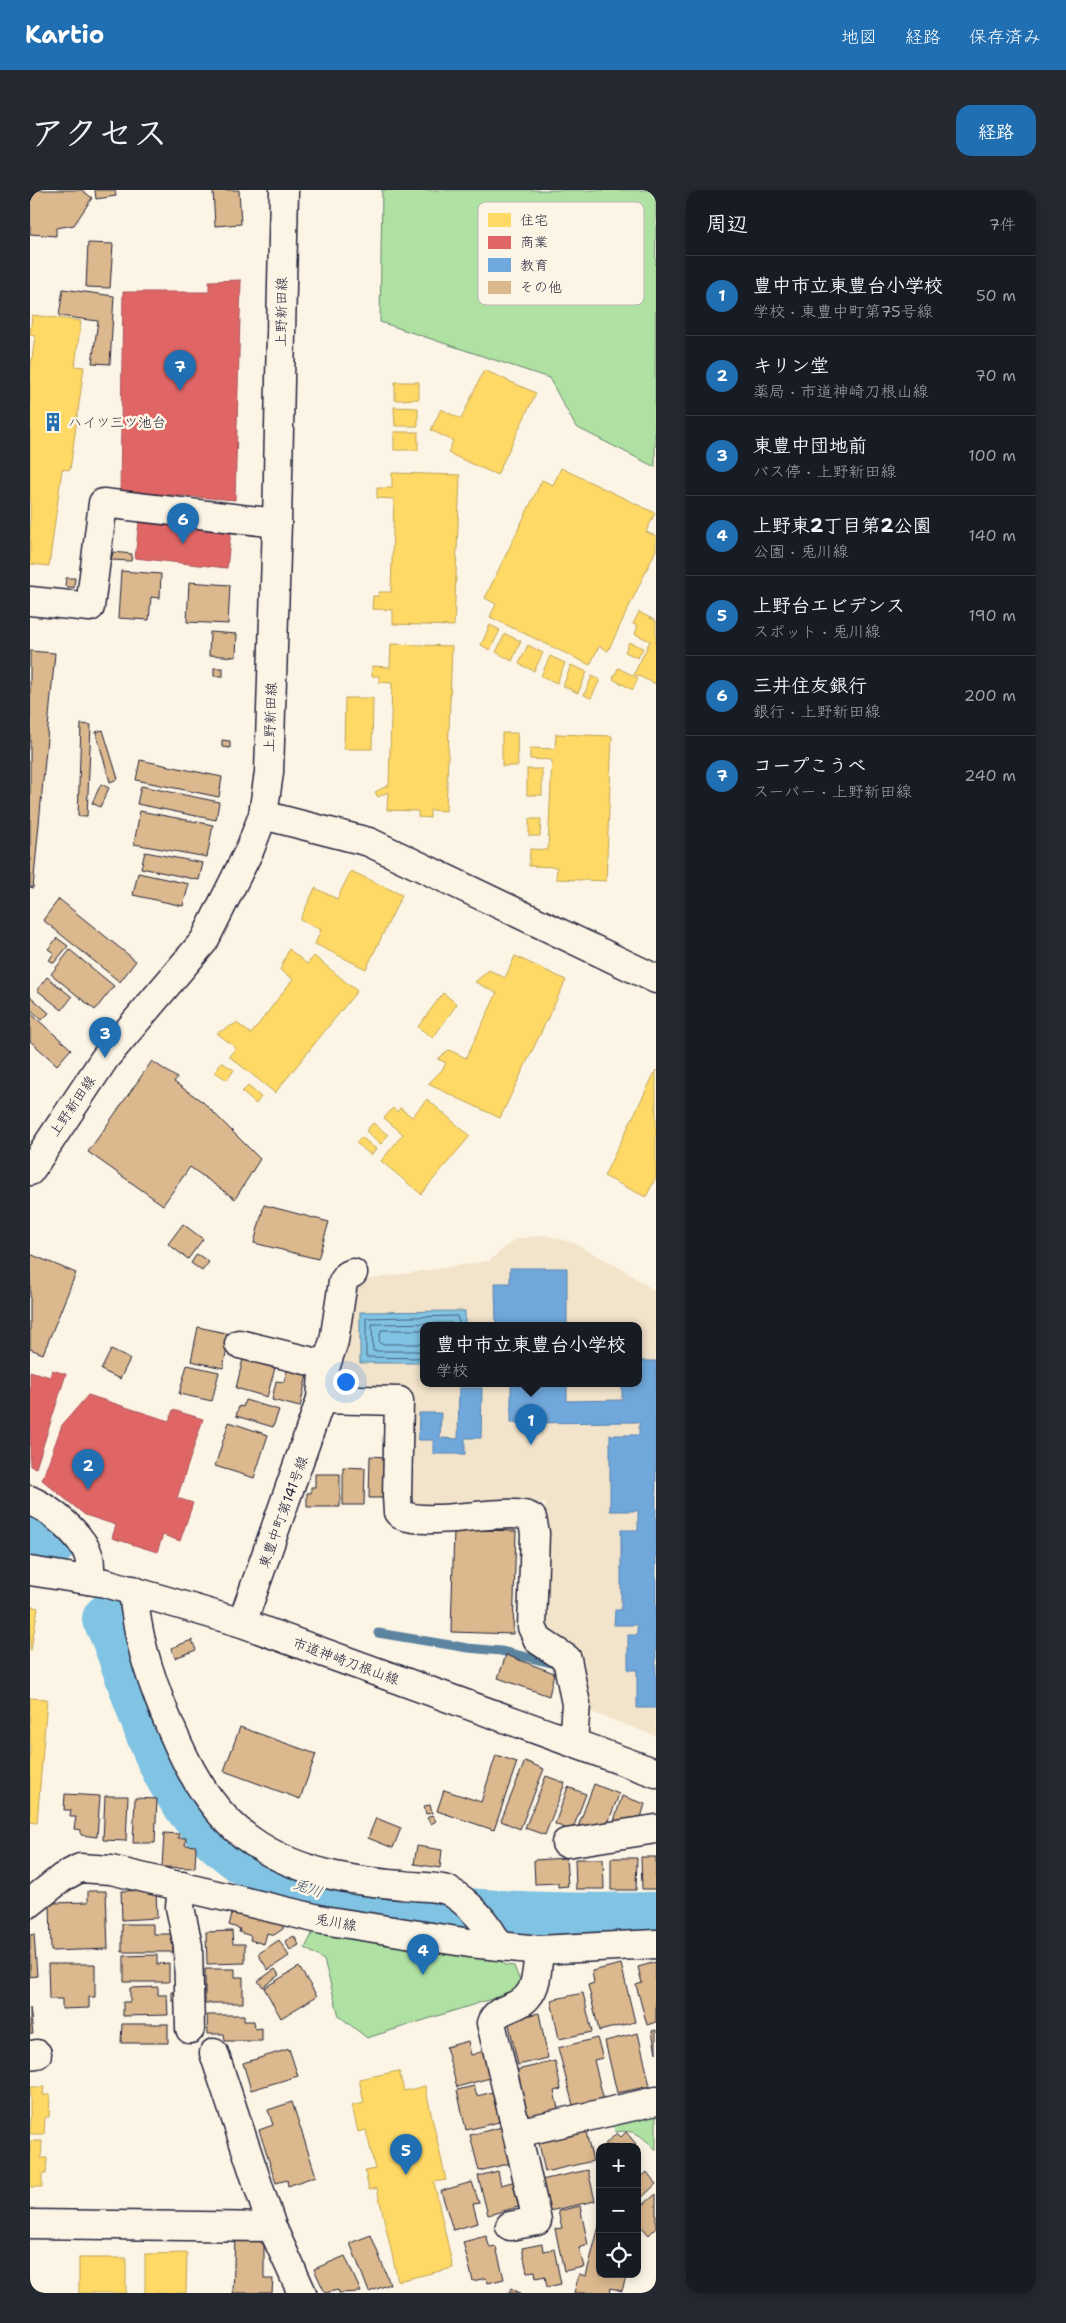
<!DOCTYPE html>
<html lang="ja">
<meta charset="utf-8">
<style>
:root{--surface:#171b24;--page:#242831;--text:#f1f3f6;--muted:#9ea1a6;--line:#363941;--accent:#1f6fb2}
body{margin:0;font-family:"Shantell Sans","Klee One",sans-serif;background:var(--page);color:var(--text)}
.controls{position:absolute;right:15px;bottom:15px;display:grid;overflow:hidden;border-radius:10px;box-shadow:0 2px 12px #0003}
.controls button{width:45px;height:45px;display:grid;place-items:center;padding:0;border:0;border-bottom:1px solid var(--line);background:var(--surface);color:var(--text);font:25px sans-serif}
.you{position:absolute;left:315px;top:1191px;width:18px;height:18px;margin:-12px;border:4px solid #fff;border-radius:50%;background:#1a73e8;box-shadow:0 0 0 8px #1a73e833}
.badge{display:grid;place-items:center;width:32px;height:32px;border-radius:50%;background:var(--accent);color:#fff;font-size:16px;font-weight:700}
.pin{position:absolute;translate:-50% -41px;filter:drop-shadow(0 1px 2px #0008)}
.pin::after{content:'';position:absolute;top:26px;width:18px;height:15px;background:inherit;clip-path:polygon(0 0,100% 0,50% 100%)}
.popup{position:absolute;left:390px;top:1132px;width:222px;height:65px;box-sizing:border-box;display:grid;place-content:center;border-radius:10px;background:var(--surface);filter:drop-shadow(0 1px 4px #0005);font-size:16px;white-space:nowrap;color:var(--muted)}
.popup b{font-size:19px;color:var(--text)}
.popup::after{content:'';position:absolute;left:50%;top:100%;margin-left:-10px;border:10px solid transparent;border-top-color:var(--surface)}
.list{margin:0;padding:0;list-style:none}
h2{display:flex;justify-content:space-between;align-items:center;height:65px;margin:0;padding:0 20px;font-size:21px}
h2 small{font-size:16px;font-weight:400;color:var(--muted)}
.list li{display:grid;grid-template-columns:32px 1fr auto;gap:15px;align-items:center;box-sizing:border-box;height:80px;padding:0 20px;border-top:1px solid var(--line)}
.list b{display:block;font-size:19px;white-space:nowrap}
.list p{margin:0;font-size:16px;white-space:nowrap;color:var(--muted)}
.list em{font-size:16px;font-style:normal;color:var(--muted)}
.icon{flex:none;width:28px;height:28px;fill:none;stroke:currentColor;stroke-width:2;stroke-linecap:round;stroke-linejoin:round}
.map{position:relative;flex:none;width:626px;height:2103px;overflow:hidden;border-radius:15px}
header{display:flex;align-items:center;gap:30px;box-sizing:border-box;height:70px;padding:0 25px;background:var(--accent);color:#fff}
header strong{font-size:24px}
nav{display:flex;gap:28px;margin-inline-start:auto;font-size:18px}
.intro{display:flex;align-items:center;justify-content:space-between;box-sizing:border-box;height:120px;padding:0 30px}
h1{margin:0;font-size:35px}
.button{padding:12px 22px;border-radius:15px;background:var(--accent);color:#fff;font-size:18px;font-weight:700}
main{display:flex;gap:30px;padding:0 30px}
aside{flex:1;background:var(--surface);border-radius:15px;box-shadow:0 2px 12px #0003}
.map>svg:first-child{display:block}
.built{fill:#f2e3cb;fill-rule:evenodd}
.green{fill:#aee1a2;stroke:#68826e}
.water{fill:#81c3e2;stroke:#5b839f}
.homes{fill:#ffd966;stroke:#bda259}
.shops{fill:#e06666;stroke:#a75259}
.schools{fill:#6fa8dc;stroke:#5880ac}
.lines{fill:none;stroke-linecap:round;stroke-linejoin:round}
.shore{stroke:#48627e;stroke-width:1}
.stream{stroke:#5b839f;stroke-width:9}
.river{stroke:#81c3e2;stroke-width:50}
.building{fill:#dbb88d;stroke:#22223b}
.minor-casing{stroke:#22223b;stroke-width:31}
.minor{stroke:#fcf5e5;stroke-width:28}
.labels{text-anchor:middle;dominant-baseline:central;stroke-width:5;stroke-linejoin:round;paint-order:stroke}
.street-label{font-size:14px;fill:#22223b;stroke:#fcf5e5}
.poi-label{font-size:14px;fill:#22223b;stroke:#fcf5e5;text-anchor:start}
.water-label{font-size:15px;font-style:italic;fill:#435a75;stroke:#fcf5e5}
.key{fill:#fcf5e5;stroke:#bbb6b2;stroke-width:1}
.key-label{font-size:14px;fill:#22223b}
</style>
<header>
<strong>Kartio</strong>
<nav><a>地図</a><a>経路</a><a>保存済み</a></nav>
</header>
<div class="intro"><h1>アクセス</h1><a class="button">経路</a></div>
<main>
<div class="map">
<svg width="626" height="2103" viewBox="0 0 626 2103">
<rect width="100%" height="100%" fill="#fcf5e5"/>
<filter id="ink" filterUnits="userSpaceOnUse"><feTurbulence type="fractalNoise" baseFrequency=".02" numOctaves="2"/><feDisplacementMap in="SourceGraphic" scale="10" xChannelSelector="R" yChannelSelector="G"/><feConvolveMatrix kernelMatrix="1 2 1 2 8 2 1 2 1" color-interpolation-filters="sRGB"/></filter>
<g filter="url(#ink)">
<path class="built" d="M515,1045L544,1053L594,1080L626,1102V1546L558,1521L545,1457L513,1440L516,1313L424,1317L382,1316L375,1308L377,1203L309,1201L302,1192L319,1100L333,1090L459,1071L485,1049ZM394,1136H608V1194H394Z"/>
<g class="green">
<path d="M352,0H626L625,277L546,237L519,188L350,132Z"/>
<path d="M286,1736L464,1766L476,1775L484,1776L491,1794L487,1801L337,1848L309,1826L294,1770L275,1758Z"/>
<path d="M626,1922V1960C611,1946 607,1939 585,1942L583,1932Z"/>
</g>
<path class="water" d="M435,1121V1136H394L393,1173H330V1122Z"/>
<g class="homes">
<path d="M2,125L51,131L45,176L54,177L40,280L32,279L19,376L0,374V184L5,146L0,145Z"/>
<path d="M454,180L506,203L467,285L418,263L423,251L401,240L411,219L431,229Z"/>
<path d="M365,192H389V209L365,210Z"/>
<path d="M364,217L388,218V236H365Z"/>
<rect x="364" y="242" width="24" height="18"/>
<path d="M531,278L625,323L616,342L626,346V360L578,461L569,456L560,475L460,427L466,414L455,408L512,290L523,295Z"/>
<path d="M362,283L430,285L424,436L363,434V420L342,419L343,406H349V402H361L364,309L347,308V298H362Z"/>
<path d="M609,422L626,431V494L604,484L620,451L605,444L608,436L603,434Z"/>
<path d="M460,435L470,440L460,460L451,455Z"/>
<path d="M475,444L491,451L482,471L466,462Z"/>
<path d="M599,452L613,458L608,468L595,462Z"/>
<path d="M361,454L422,456L416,621L400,620V628L388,627V621L357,620L358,602L348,607L345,602L359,595L362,493L349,492V486H342V476L360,477Z"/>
<path d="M498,455L513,463L504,481L489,474Z"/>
<path d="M520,466L535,473L527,493L511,486Z"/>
<path d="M541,475L557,482L548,503L533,496Z"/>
<path d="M588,478L608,488L603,500L583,489Z"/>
<path d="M562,486L570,490L561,508L554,505Z"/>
<path d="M315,508H343L342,559H314Z"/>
<path d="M472,543H487L488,576H472Z"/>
<path d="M526,544L582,546L576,691L526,689L527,677L499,676L500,659L518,660L522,570L500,569V558L525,559Z"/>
<rect x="497" y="579" width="15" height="26"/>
<path d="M499,629H511L510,646H499Z"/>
<path d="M321,681L372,705L336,779L285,754L291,740L270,730L285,698L307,709Z"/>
<path d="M259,759L277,774L284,766L327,801L245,903L199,866L206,858L187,843L207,833L221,844L263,789L250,780Z"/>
<path d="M485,766L536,790L470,928L398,894L412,880L416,873L408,869L419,860L436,868L467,803L445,792L459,780L475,788Z"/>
<path d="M413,803L427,814L403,848L388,837Z"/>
<path d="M191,872L204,880L197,890L185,882Z"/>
<path d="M626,880V987L616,1007L574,986Z"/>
<path d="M218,896L231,907L226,914L212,902Z"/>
<path d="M397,909L440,946L391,1004L351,971L373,944L354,928L363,918L367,922L370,918L382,927Z"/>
<path d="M343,933L358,945L351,954L336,941Z"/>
<path d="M331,947L346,959L341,965L326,953Z"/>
<path d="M0,1416L8,1418L1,1460H0Z"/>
<path d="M0,1508L17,1509L7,1633L0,1632Z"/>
<path d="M369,1881L374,1901L395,1896L416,1990L404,1992L423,2078L368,2091L347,1998L339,2000L335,1981L345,1979L336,1940L328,1942L322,1916L334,1913L329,1889Z"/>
<path d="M0,1897H14L13,1905H20L19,1927H15L14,1944H0Z"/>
<path d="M0,1951H12L11,1968H17L16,1984H12V1997H0Z"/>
<path d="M157,2063L156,2103H115V2064Z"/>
<rect x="49" y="2068" width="47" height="35"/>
</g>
<g class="shops">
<path d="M211,90L205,310L90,301L93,102H179V91Z"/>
<path d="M109,331L201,341L197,378L105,368Z"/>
<path d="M22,1180L36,1184L6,1278L0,1276V1181L20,1187Z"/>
<path d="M58,1205L139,1231L143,1220L173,1229L147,1308L163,1313L150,1351L133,1345L127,1362L82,1348L86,1335L55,1325L12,1290L32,1235Z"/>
</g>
<g class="schools">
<path d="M480,1078H537V1136H466L465,1093H480Z"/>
<path d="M608,1171H626V1518H607V1480H598V1445H607V1435H584L585,1420H591V1340H608V1321H580V1245H609V1232L481,1233V1194H537V1211L592,1210V1194H608Z"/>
<path d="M429,1198H452L451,1248H435V1264H403V1250H388L389,1223H411L410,1248L428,1249Z"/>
</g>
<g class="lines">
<g class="shore">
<path d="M394,1140H351L349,1152L351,1154H394"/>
<path d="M394,1161H343L342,1134L421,1133L423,1136"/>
<path d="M394,1168L336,1167V1128L427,1126L430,1136"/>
</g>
<path class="stream" d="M348,1443L438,1458L471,1461L522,1473"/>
<g class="river">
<path d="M0,1332L22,1352"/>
<path d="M77,1429C86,1444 91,1462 97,1478C112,1519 125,1564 148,1600C168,1632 193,1657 225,1677C267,1703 317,1710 366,1716C453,1727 539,1729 626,1727"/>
</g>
</g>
<g class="building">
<path d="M0,0H52L62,8L44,35L26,38V46L0,44Z"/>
<path d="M65,0H85L86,6L66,9Z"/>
<path d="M183,0H209L211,34L185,36Z"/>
<path d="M58,53L83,54L80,98L56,97Z"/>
<path d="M33,99L84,106L80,174L62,173L68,131L29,126Z"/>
<path d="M83,362L102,364L101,371L81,370Z"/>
<path d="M91,381L131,384L130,408L121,407L119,430L88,428Z"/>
<path d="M36,388H45L44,398L35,396Z"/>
<path d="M159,392L200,395L198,434L157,432Z"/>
<path d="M180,442L207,444L206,467L179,465Z"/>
<path d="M0,461L25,463L3,698L0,697Z"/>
<rect x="184" y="478" width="9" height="8"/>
<path d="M51,534L61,535L57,626H48Z"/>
<path d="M73,540L88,589L80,592L66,542Z"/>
<path d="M192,550L200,551V558L192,557Z"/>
<path d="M110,570L192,587L189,607L106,590Z"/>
<path d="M71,594L79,598L70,617L62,613Z"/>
<path d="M111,596L189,612L186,630L107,614Z"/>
<path d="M110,621L183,635L177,667L104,654Z"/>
<path d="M115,662L173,673L169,690L111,678Z"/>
<path d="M108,683L159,694L153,716L103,705Z"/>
<path d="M29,709L106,771L90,792L13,730Z"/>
<path d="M27,748L38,756L24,773L19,770L24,763L18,759Z"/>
<path d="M40,760L84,796L65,820L21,784Z"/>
<path d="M17,787L42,807L32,820L7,800Z"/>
<path d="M0,806L19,823L12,830L0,819Z"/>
<path d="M0,823L41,859L27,875L0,851Z"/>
<path d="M122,871L147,888L144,892L173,912L230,969L205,1009L160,977L133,1015L58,962Z"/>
<path d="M234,1015L299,1032L288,1069L224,1053Z"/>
<path d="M153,1034L173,1049L158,1069L138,1054Z"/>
<path d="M0,1064L46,1083L13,1164L0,1159Z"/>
<path d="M167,1064L179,1072L172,1081L161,1073Z"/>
<path d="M168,1137L200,1144L193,1178L161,1171Z"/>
<path d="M81,1160L100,1169L90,1189L71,1180Z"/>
<path d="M213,1169L245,1178L237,1207L206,1198Z"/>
<path d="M157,1175L189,1182L182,1211L149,1204Z"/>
<path d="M258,1175L278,1180L270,1217L242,1210L246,1191L254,1192Z"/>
<path d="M215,1210L249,1220L243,1237L206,1226L209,1216L213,1217Z"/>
<path d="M199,1232L238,1245L224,1288L185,1276Z"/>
<path d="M340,1266L356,1267L355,1308H339Z"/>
<path d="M313,1277L335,1278L334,1315H313Z"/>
<path d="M285,1284H310V1317H277V1303H281V1297H285Z"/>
<path d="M424,1339L486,1341L483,1444L421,1442Z"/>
<path d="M162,1450L166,1460L145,1468L141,1458Z"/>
<path d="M476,1465L524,1483L519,1506L468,1488Z"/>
<path d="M210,1537L286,1564L270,1609L194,1581Z"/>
<path d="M466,1565L487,1572L464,1640L407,1621L414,1600L451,1612Z"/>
<path d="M495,1571L514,1579L490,1639L471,1631Z"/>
<path d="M516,1586L535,1593L515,1645L495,1638Z"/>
<path d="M564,1594L589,1604L575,1641L548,1637Z"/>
<path d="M538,1597L556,1604L542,1641L525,1634Z"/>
<path d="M35,1604L70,1606L67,1647L51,1645V1640L44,1639L46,1627H40L41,1620H34Z"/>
<path d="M75,1606H98L96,1651L73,1650Z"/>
<path d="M592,1606L615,1614L610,1631L595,1635L584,1631Z"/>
<path d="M105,1608L127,1609L125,1653H103Z"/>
<path d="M400,1615L402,1623L396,1624L394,1616Z"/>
<path d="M402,1625L406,1631L401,1634L397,1628Z"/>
<path d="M346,1628L371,1638L363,1658L338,1648Z"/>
<path d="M134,1643L149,1644L148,1648H156L155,1655L166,1656L165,1678L132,1677Z"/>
<path d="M387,1656L412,1660L410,1678L384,1674Z"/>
<path d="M611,1667H626V1699H612Z"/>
<path d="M536,1668L538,1696L528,1697V1693L505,1694L504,1670Z"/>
<path d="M581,1668H607L606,1700H581Z"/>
<path d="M545,1669H573L574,1699H546Z"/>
<path d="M126,1700L127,1728L92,1730L91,1701Z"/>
<path d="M58,1701H76L78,1759L21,1761L20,1713L58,1712Z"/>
<path d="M204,1717L253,1731V1739L244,1745L237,1743L234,1754L220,1750L221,1746L209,1742L210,1739L199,1735Z"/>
<path d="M92,1734H123V1744H143V1762H92Z"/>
<path d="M202,1741L203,1754H215V1773L177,1774L176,1742Z"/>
<path d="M4,1744L7,1786L0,1787V1745Z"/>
<path d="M264,1746L269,1755L260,1760L255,1751Z"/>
<path d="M249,1750L259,1766L238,1780L228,1764Z"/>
<path d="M127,1765V1774L139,1773V1792H94V1766Z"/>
<path d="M626,1772V1832L617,1835L606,1795L612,1793L608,1777Z"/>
<path d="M18,1774H65V1807H59V1818L32,1819V1809H19Z"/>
<path d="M591,1774L605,1832L569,1841L558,1795L564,1793L562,1781Z"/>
<path d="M269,1777L287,1806L251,1828L234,1798Z"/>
<path d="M175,1779H205V1787H213V1813H175Z"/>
<path d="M245,1779L249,1785L233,1797L228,1791Z"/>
<path d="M128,1797V1805H137L138,1825L93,1826V1812H100V1798Z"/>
<path d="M142,1802H148L149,1811H142Z"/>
<path d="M553,1803L562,1842L529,1849L521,1810Z"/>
<path d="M0,1817L3,1844H0Z"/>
<path d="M509,1823L518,1868L488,1875L478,1830Z"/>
<path d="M177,1825H214V1831H224L225,1839L232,1838V1851H195L194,1844H178Z"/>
<path d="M92,1834H138V1853H91Z"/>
<path d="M626,1840V1863L622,1841Z"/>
<path d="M608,1843L620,1896L587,1903L575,1851Z"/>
<path d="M567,1848L573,1868L564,1870L574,1911L544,1919L528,1858Z"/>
<path d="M438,1851L441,1865L454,1861L460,1888L427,1897L416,1857Z"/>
<path d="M259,1859L268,1886L221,1900L213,1873Z"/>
<path d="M525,1871L531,1899L524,1901L529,1923L498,1931L487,1880Z"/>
<path d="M444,1896L447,1906L463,1902L469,1932L436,1940L427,1900Z"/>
<path d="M262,1912L286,1986L258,1996L257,1990L246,1993L229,1940L243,1935L238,1920Z"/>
<path d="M472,1937L481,1973L449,1981L440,1945Z"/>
<path d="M556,1942L563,1971L515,1982L509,1953Z"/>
<path d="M596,1942L606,1954L603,1957L574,1955L587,1943L591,1947Z"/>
<path d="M558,1980L565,2011L519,2021L511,1990Z"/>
<path d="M468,1981L471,1995L486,1991L492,2016L458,2025L448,1986Z"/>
<path d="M617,1982L626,1994L607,2012V1987L609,1989Z"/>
<path d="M442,1992L449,2013L443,2014L448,2033L423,2040L411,2001Z"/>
<path d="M626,2004V2038L619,2045L607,2032V2020Z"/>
<path d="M550,2016L558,2055L549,2058L554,2077L534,2081L525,2039L532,2038L528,2021Z"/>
<path d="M570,2032V2084H597L592,2101L581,2098L580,2103H544L549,2084L556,2086Z"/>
<path d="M341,2045L360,2094L339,2102L320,2053Z"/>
<path d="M205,2046H223L234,2055V2089H243L242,2103H203Z"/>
<path d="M456,2046L460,2058L466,2057L474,2089L458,2093L456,2088L443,2091L433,2052Z"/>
<path d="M512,2054L513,2061L524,2059L531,2094L517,2097L515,2086L506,2088L505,2081L497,2082L492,2058Z"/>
<path d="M315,2066L331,2102L309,2103L308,2100L295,2103L284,2079Z"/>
<path d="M481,2098L490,2103H479Z"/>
</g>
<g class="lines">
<g class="minor-casing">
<g id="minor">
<path d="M0,411L60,417L73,313L247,333"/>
<path d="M233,625L339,652L626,789"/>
<path d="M0,981L75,868L174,751L220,659L233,625L239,582L247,333L254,0"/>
<path d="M323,1083L318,1085L313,1092L304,1151L293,1184L291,1209L369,1211L367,1306L368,1322L371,1325C403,1338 483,1315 502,1328L505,1343L502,1437L508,1450L537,1469L546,1514L543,1552"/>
<path d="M209,1154L296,1175"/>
<path d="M0,1310C20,1319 53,1345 59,1367C61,1375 60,1382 59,1390"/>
<path d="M0,1381L76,1393L212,1433L626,1583"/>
<path d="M103,1400C107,1446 118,1482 135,1524C169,1608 204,1661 297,1684C321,1690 347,1693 372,1695C387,1697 403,1696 417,1700C438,1711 459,1735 469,1756"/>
<path d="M212,1433L291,1209"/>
<path d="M536,1653L626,1639"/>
<path d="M152,1696L150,1717L158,1756L160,1839"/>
<path d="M0,1713L33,1687L50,1678L81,1680L293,1730L440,1753L509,1760L626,1754"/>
<path d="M509,1760C507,1775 508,1795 498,1806C489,1819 466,1817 461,1833L487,1943L626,1911"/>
<path d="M184,1863L242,2037"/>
<path d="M0,1865L7,1864"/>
<path d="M0,2034L242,2037L272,2103"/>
<path d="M480,2036L507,2031L487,1943"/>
</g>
</g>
<use href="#minor" class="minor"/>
</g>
</g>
<defs>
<g id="building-bare" transform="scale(1.5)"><path d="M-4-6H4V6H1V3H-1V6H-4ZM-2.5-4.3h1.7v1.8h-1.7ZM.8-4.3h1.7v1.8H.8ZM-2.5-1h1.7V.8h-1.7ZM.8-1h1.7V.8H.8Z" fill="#1f6fb2" stroke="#fcf5e5" stroke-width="2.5" paint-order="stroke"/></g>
</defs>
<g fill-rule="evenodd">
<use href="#building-bare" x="23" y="232"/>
</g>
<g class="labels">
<g class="street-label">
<text transform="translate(251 122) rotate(-89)">上野新田線</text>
<text transform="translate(240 527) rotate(-88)">上野新田線</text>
<text transform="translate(42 916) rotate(-56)">上野新田線</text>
<text transform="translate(253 1322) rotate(-70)">東豊中町第141号線</text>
<text transform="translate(316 1471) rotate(20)">市道神崎刀根山線</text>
<text transform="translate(306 1732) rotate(10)">兎川線</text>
</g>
<g class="poi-label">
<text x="38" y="232">ハイツ三ツ池台</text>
</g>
<g class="water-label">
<text transform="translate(278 1698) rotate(19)">兎川</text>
</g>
</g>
<rect x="448" y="12" width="166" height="103" rx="8" class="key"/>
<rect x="458" y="23" width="23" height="14" fill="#ffd966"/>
<rect x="458" y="46" width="23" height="13" fill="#e06666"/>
<rect x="458" y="68" width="23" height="14" fill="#6fa8dc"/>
<rect x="458" y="91" width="23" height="13" fill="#dbb88d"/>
<g class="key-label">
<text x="490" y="35">住宅</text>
<text x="490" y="57">商業</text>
<text x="490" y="80">教育</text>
<text x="490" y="102">その他</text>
</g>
</svg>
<div class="controls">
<button>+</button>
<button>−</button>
<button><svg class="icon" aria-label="locate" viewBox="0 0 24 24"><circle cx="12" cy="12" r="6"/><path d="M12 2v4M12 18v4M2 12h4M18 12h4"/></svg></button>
</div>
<div class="you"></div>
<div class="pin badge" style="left:501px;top:1255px">1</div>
<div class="popup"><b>豊中市立東豊台小学校</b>学校</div>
<div class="pin badge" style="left:58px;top:1300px">2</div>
<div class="pin badge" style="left:75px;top:868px">3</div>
<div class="pin badge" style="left:393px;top:1785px">4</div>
<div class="pin badge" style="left:376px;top:1985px">5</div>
<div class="pin badge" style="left:153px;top:354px">6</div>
<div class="pin badge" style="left:150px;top:201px">7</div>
</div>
<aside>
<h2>周辺<small>7件</small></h2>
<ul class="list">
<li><span class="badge">1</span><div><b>豊中市立東豊台小学校</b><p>学校 · 東豊中町第75号線</p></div><em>50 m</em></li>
<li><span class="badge">2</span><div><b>キリン堂</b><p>薬局 · 市道神崎刀根山線</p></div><em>70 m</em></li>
<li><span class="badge">3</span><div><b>東豊中団地前</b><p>バス停 · 上野新田線</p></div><em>100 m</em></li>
<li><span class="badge">4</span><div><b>上野東2丁目第2公園</b><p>公園 · 兎川線</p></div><em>140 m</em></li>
<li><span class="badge">5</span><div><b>上野台エビデンス</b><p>スポット · 兎川線</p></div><em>190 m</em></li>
<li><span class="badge">6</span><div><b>三井住友銀行</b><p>銀行 · 上野新田線</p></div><em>200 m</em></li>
<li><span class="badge">7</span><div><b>コープこうべ</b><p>スーパー · 上野新田線</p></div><em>240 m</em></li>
</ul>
</aside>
</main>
